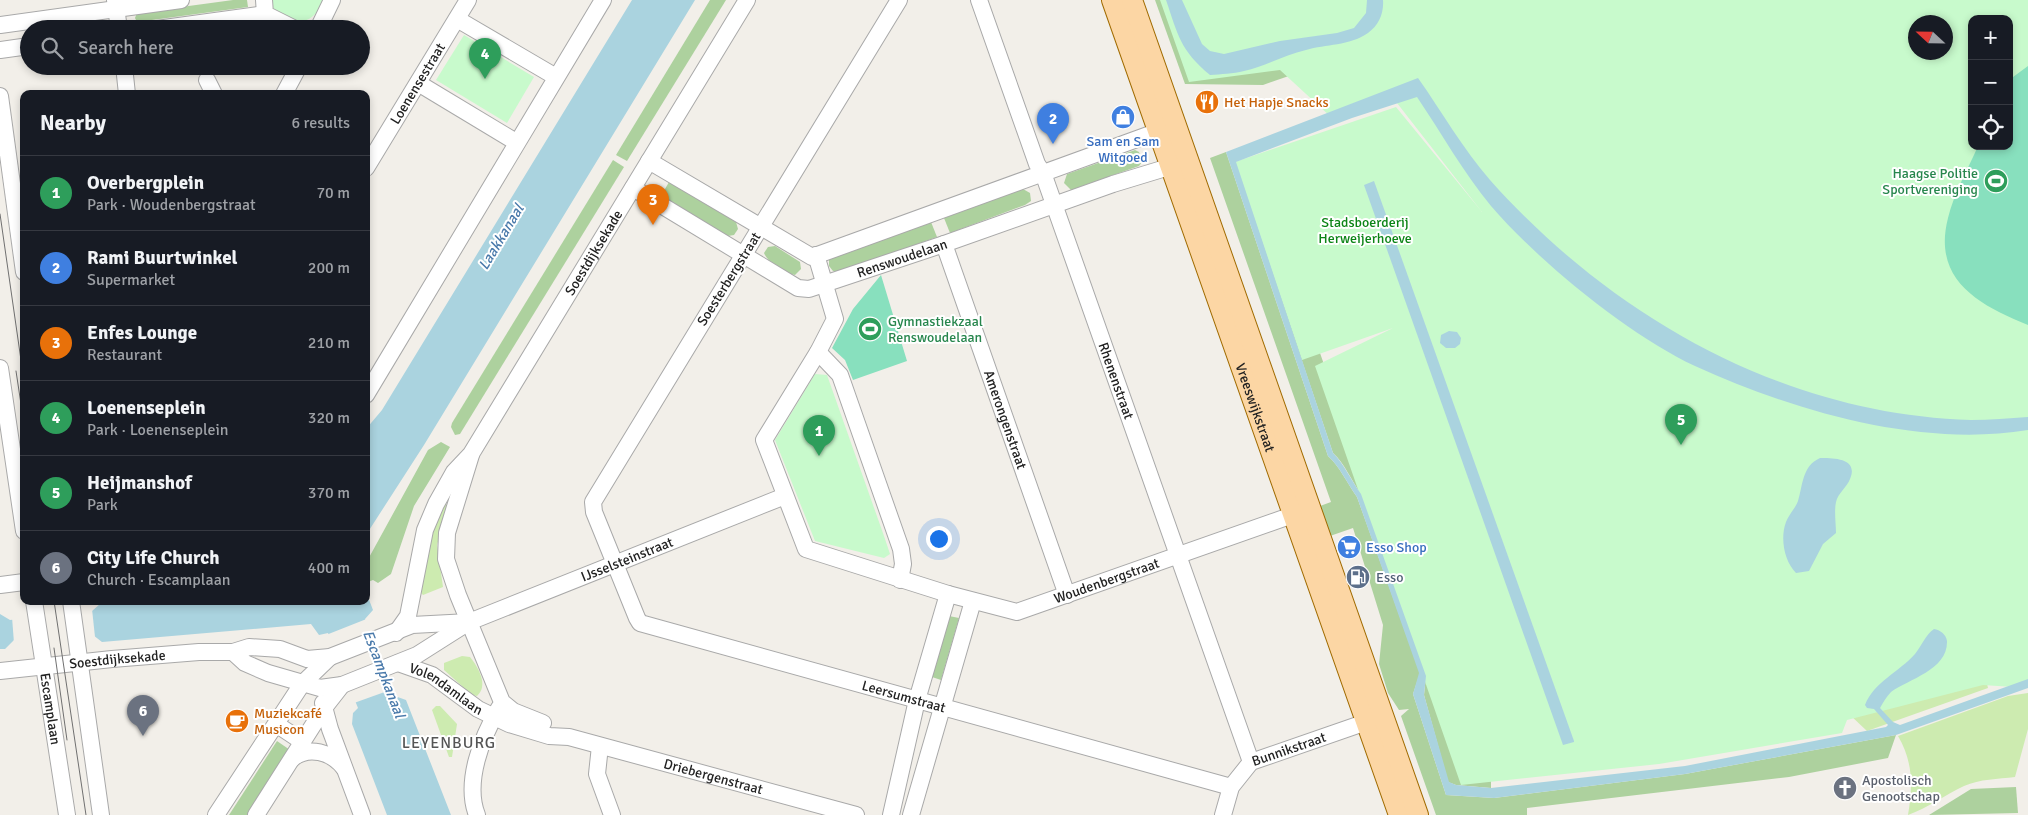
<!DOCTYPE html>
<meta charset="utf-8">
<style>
:root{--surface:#171b24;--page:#242831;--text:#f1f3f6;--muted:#9ea1a6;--line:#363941;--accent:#d40000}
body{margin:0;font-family:Signika,sans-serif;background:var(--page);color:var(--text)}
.controls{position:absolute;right:15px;top:15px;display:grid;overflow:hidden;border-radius:10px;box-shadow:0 2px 8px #0003}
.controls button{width:45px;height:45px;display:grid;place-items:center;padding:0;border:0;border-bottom:1px solid var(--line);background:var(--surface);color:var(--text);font:25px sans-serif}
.compass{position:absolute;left:1908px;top:15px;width:45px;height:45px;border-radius:50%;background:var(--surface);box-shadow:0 2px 8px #0003;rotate:292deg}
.you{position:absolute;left:938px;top:538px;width:18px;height:18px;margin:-12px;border:4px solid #fff;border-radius:50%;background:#1a73e8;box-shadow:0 0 0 8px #1a73e833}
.badge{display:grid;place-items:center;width:32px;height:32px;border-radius:50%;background:var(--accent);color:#fff;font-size:16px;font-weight:700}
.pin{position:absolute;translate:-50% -41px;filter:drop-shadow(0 1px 2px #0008)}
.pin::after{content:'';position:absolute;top:26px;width:18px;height:15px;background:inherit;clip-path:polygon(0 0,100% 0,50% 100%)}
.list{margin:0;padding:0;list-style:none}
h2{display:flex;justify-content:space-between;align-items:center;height:65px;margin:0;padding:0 20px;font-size:21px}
h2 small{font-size:16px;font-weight:400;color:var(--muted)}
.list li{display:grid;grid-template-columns:32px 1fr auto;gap:15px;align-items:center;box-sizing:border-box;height:75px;padding:0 20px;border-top:1px solid var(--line)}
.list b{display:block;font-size:19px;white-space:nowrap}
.list p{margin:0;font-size:16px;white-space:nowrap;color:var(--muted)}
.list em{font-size:16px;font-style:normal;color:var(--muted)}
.icon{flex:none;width:28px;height:28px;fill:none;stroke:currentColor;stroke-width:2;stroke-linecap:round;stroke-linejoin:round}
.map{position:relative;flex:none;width:2028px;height:815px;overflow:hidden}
.search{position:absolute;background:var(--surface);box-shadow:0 2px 8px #0003;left:20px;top:20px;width:350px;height:55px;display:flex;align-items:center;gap:12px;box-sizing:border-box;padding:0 18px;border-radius:28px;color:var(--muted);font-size:19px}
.panel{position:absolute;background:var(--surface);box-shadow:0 2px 8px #0003;left:20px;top:90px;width:350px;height:515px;border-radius:10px}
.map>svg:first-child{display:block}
.grass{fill:#cdebb0}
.forest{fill:#add19e}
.park{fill:#c8facc;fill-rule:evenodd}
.pitch{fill:#88e0be}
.water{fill:#aad3df}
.pier{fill:#f2efe9}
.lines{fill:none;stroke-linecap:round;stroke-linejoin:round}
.minor-casing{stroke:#a9a9a9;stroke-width:18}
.major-casing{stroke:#a06b00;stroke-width:22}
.minor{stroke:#fff;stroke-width:16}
.major{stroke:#fcd6a4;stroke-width:20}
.tram{stroke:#707070;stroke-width:1}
.labels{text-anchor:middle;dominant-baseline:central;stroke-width:4;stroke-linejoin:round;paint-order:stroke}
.street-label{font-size:14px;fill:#222;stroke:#fff}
.food-label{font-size:14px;fill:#c56008;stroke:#fff;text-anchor:start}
.shop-label{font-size:14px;fill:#366cbe;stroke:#fff}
.leisure-label{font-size:14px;fill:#27864d;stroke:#fff;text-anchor:end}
.park-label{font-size:14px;fill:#0c8416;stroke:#fff}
.service-label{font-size:14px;fill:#4e5e75;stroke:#fff;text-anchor:start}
.worship-label{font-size:14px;fill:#5b616d;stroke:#fff;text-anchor:start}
.water-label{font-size:15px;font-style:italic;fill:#4a7aab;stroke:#fff}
.quarter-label{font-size:16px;letter-spacing:1px;fill:#555;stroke:#fff}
</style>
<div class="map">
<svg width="2028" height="815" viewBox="0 0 2028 815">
<rect width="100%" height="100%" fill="#f2efe9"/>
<g class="grass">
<path d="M445,504L448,505L437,545L443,587L423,595L421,593L429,540Z"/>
<path d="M462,656L470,657C478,667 489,685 477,696L472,695L444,670V663Z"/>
<path d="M1985,675L1988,688L1867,731L1849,714Z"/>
<path d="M2028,693V729L2015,777C1998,779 1980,779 1964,786C1945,795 1928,808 1908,815C1913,785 1913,762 1898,736L2008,696Z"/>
<path d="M436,706H440L457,724L452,757H449L432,710Z"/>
</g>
<g class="forest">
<path d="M233,0H247L248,7L137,22L135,18L137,13Z"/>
<path d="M710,0H726L627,161L616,155Z"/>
<path d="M1155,0H1166L1358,52L1263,85L1185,84Z"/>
<path d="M1135,150L1139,152L1142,162L1139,166L1071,190L1064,183L1067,174Z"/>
<path d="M1226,152L1328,456C1340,467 1347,483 1357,497L1420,673L1413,694L1446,795L1494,798L1685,774L1896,735L1888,758L1789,777L1527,808V815H1436L1401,716L1409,709L1399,710L1388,693L1379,664L1383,625L1353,528L1330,536L1320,506L1331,502L1210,158Z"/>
<path d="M613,160L624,167L460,434L455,435L451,427L452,423Z"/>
<path d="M1235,162L1320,353L1373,505L1491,770V788L1456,785L1448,782L1424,695L1426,676L1361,494C1351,480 1345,464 1333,453Z"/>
<path d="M669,182L736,222L738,229L734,235L728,236L661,196Z"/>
<path d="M1023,189L1030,193L1031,201L1025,205L950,233L944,218Z"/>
<path d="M931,222L937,237L839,272L833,271L829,266V260L834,257Z"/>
<path d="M775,246L800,262L801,269L795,275C784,273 768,263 764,253L768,247Z"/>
<path d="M441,442L450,447L414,506L391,574L378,583L373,580L368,582L366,563L428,450Z"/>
<path d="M949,616L959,618L941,680L932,677Z"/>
<path d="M277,741L290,750L248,815H229Z"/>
<path d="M2016,787L2018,813L1929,815L1971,789Z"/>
</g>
<g class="park">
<path d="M269,0H326C309,28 294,27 271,7Z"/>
<path d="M1160,0H2028V688L1983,685L1847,720L1842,733L1659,764L1461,785L1315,366L1393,328L1302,360L1235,162L1396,107L1482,212L1397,103L1331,117L1280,70L1189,82ZM1972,19H2009V146H1972ZM1916,22H1946V52H1916Z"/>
<path d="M464,35L534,77L507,123L436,80Z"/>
<path d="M815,374L827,375L884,536L890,554L884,558L815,541L775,440Z"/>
</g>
<g class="pitch">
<path d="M2028,66V325C1979,305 1932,280 1948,218C1954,193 1968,169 1978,146H2009V80Z"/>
<path d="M881,275L907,361L853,380L845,360L832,348L853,309Z"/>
</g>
<g class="water">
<path d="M632,0H695L424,445L366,535V429L382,410Z"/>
<path d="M1166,0H1182L1202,44L1210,51L1224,54L1280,41L1337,33L1354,28L1366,13L1367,0H1383C1384,13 1379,25 1368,33C1349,46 1326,44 1306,50C1285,55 1265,66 1244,71C1233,74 1221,74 1210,75C1180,50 1178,35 1166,0Z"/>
<path d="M1418,78C1442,112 1463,149 1490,180C1612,317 1785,415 1971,420C1990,420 2009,418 2028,417V430C1919,448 1794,411 1695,366C1630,336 1538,261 1491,206C1463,172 1442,134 1417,97L1352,118L1236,162L1333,453C1344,464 1351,480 1361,494L1426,676L1424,695L1449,782L1456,785L1491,788L1685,766L1886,727L1888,725L1874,709L1867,708L1865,705C1874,682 1899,672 1915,654C1921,647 1926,634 1934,629C1940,630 1946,634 1947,641C1948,670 1909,679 1891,692C1886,697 1883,703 1880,708L1893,722L1900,725L2028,679V688L1896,735L1685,774L1494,798L1446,795L1413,694L1419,673L1357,497C1347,483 1340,467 1328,456L1226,152Z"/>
<path d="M1374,181L1574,741V742L1563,745L1364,185Z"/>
<path d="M1449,331L1457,332L1461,338L1460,344L1455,348H1446L1440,343L1441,335Z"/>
<path d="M1820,458C1833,458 1859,458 1850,479C1847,487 1838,493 1836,502C1834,511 1836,524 1836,533L1823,544L1809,571L1796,573C1784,561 1780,538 1786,522C1789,514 1795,509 1798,501C1803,485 1802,466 1820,458Z"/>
<path d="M366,592L373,610L365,619L392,695L406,700L451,815H387L352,724L353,713L358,708L328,633L319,635L311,624L102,642L93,635L14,640L5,649H0V614L10,620L92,611L100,604L111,601H366Z"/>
</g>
<g class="pier">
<path d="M92,609L95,637L14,643L12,617Z"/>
<path d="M369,618L367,620L393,689L354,703L326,635Z"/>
</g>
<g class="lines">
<g class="minor-casing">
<g id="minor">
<path d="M115,0L119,29"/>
<path d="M264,0L265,14L295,29"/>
<path id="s1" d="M899,0L593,502L594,512L637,618L640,623L1231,787"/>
<path id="s2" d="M979,0L1037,164L1043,173L1251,762"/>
<path d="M457,19L556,77"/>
<path d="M0,25L181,0"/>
<path d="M157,29L265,14"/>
<path d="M318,29L332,0"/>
<path d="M0,50L29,46"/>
<path d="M124,66L127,94"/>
<path d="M207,80L214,94"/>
<path d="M418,83L516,142"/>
<path d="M284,94L299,66"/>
<path d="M0,96L24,272"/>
<path d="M649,161L812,257L1170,127"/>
<path id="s3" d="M366,168L468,0"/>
<path id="s4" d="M633,188L798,288L809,289L944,244L1113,184L1182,163"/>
<path id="s5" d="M944,244L1067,595"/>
<path id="s6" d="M816,255L835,319L818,352L764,440L806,549L948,594L1017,612L1304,511"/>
<path d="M818,352L840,375L901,549L903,564L900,580"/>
<path d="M0,368L24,531"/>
<path d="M366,395L603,0"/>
<path d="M471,455L447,533L446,559L458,595L502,702L513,711L543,723"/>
<path d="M0,585L24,582"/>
<path id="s7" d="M34,601L67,815"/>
<path d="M71,601L101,815"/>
<path id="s8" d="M396,633L408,616L425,530L436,504L454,472L471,454L747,0"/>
<path id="s9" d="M233,652L245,663L268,673L320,688L342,685L417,655L469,622L785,496"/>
<path id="s10" d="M398,663L432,675L478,709L509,724L549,736L569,737L856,815"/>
<path id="s11" d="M0,671L112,659L199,652H233L249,647L280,649L307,659L330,657L412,625L469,622"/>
<path d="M323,703L330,729L362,815"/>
<path d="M276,724L303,742"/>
<path d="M600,746L597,774L612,815"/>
<path d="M292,759C308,745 332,752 344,768"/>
<path d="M216,815L302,684L330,657"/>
<path d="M256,815L324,708L342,685"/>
<path d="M477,815C464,782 482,737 499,708"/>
<path d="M891,815L917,700L948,594"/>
<path d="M911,815L973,601"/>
<path id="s12" d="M1223,815L1231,787L1251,762L1378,718"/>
</g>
</g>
<g class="major-casing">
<g id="major">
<path id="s13" d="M1112,0L1399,815"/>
<path d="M1132,0L1418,815"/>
</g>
</g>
<use href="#minor" class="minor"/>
<use href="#major" class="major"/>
<g class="tram">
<path d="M0,214L24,381"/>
<path d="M16,371L24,424"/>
<path d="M54,601L86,815"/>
<path d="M54,648L67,740"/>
</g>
</g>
<defs>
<g id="restaurant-disc" transform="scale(1.25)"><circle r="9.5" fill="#e8710a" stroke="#fff"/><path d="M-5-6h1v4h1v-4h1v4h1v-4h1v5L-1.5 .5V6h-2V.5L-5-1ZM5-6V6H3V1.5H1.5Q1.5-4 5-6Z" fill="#fff"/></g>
<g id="shop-disc" transform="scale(1.25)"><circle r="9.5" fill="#3f7fe0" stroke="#fff"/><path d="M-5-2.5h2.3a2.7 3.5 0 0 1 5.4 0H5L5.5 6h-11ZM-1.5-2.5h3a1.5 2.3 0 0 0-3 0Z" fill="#fff"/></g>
<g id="stadium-disc" transform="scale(1.25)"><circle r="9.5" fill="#2e9e5b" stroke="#fff"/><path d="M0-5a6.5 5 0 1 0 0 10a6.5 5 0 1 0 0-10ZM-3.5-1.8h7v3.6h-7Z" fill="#fff"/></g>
<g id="supermarket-disc" transform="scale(1.25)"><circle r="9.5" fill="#3f7fe0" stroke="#fff"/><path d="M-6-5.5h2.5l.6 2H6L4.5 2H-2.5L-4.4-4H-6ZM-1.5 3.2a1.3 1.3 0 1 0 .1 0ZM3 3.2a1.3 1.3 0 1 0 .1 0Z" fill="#fff"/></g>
<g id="fuel-disc" transform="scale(1.25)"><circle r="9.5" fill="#5c6f8a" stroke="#fff"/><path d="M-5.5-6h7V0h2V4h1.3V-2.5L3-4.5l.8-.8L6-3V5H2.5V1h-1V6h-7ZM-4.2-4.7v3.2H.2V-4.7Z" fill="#fff"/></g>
<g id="cafe-disc" transform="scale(1.25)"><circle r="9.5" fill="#e8710a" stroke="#fff"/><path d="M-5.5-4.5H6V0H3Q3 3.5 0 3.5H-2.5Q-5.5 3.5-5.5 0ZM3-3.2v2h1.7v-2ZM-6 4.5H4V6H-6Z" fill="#fff"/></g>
<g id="church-disc" transform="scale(1.25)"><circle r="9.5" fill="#6b7280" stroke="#fff"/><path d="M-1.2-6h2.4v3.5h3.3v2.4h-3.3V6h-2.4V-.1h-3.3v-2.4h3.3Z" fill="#fff"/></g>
</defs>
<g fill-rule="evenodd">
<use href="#restaurant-disc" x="1207" y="102"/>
<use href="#shop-disc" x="1123" y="117"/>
<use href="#stadium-disc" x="1996" y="181"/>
<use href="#stadium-disc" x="870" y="329"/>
<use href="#supermarket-disc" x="1349" y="547"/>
<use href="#fuel-disc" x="1358" y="577"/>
<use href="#cafe-disc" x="237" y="721"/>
<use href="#church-disc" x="1845" y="788"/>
</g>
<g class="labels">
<g class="street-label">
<text stroke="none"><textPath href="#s3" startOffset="99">Loenensestraat</textPath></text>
<text stroke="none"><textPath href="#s8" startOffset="434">Soestdijksekade</textPath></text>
<text stroke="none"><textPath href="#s4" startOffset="302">Renswoudelaan</textPath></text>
<text transform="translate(729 279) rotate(-58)">Soesterbergstraat</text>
<text stroke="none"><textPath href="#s2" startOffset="405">Rhenenstraat</textPath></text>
<text stroke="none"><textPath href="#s13" startOffset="432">Vreeswijkstraat</textPath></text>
<text stroke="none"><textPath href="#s5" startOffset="186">Amerongenstraat</textPath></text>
<text stroke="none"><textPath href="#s9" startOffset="430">IJsselsteinstraat</textPath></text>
<text stroke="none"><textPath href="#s6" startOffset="639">Woudenbergstraat</textPath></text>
<text stroke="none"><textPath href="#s11" startOffset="118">Soestdijksekade</textPath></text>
<text stroke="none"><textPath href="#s10" startOffset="55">Volendamlaan</textPath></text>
<text stroke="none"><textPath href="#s1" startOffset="992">Leersumstraat</textPath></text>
<text stroke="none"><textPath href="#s7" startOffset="109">Escamplaan</textPath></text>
<text stroke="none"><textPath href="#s12" startOffset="101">Bunnikstraat</textPath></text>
<text stroke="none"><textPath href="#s10" startOffset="339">Driebergenstraat</textPath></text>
</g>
<g class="food-label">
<text x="1224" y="102">Het Hapje Snacks</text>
<text x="254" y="713">Muziekcafé<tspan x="254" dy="16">Musicon</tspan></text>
</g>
<g class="shop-label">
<text x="1123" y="141">Sam en Sam<tspan x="1123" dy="16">Witgoed</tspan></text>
<text x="1366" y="547" text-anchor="start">Esso Shop</text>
</g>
<g class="leisure-label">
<text x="1978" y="173">Haagse Politie<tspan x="1978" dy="16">Sportvereniging</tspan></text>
<text x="888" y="321" text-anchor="start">Gymnastiekzaal<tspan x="888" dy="16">Renswoudelaan</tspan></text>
</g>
<g class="park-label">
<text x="1365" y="222">Stadsboerderij<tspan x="1365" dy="16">Herweijerhoeve</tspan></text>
</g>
<g class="service-label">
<text x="1376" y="577">Esso</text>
</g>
<g class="worship-label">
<text x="1862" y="780">Apostolisch<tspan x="1862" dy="16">Genootschap</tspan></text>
</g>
<g class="water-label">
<text transform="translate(501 237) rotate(-59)">Laakkanaal</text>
<text transform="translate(384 674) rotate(69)">Escampkanaal</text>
</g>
<g class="quarter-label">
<text x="449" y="743">LEYENBURG</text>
</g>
</g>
</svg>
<div class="controls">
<button>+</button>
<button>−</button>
<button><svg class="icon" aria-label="locate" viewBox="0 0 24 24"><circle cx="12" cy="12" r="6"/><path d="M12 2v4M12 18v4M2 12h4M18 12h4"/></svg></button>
</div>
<svg class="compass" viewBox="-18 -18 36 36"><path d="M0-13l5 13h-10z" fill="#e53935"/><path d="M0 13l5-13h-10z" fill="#9ea1a6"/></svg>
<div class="you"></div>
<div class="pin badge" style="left:819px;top:456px;background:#2e9e5b">1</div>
<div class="pin badge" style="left:1053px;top:144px;background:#3f7fe0">2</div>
<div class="pin badge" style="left:653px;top:225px;background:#e8710a">3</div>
<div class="pin badge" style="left:485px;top:79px;background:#2e9e5b">4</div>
<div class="pin badge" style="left:1681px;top:445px;background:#2e9e5b">5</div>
<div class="pin badge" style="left:143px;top:736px;background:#6b7280">6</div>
<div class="search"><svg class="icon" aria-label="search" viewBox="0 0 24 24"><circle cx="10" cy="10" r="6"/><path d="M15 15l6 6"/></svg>Search here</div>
<section class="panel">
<h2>Nearby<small>6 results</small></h2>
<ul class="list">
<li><span class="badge" style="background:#2e9e5b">1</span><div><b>Overbergplein</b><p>Park · Woudenbergstraat</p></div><em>70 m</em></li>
<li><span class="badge" style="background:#3f7fe0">2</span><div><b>Rami Buurtwinkel</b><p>Supermarket</p></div><em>200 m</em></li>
<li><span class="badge" style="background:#e8710a">3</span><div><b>Enfes Lounge</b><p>Restaurant</p></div><em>210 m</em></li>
<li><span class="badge" style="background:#2e9e5b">4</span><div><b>Loenenseplein</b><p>Park · Loenenseplein</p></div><em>320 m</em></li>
<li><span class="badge" style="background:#2e9e5b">5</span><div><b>Heijmanshof</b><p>Park</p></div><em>370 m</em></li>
<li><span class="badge" style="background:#6b7280">6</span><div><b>City Life Church</b><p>Church · Escamplaan</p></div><em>400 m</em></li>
</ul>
</section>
</div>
